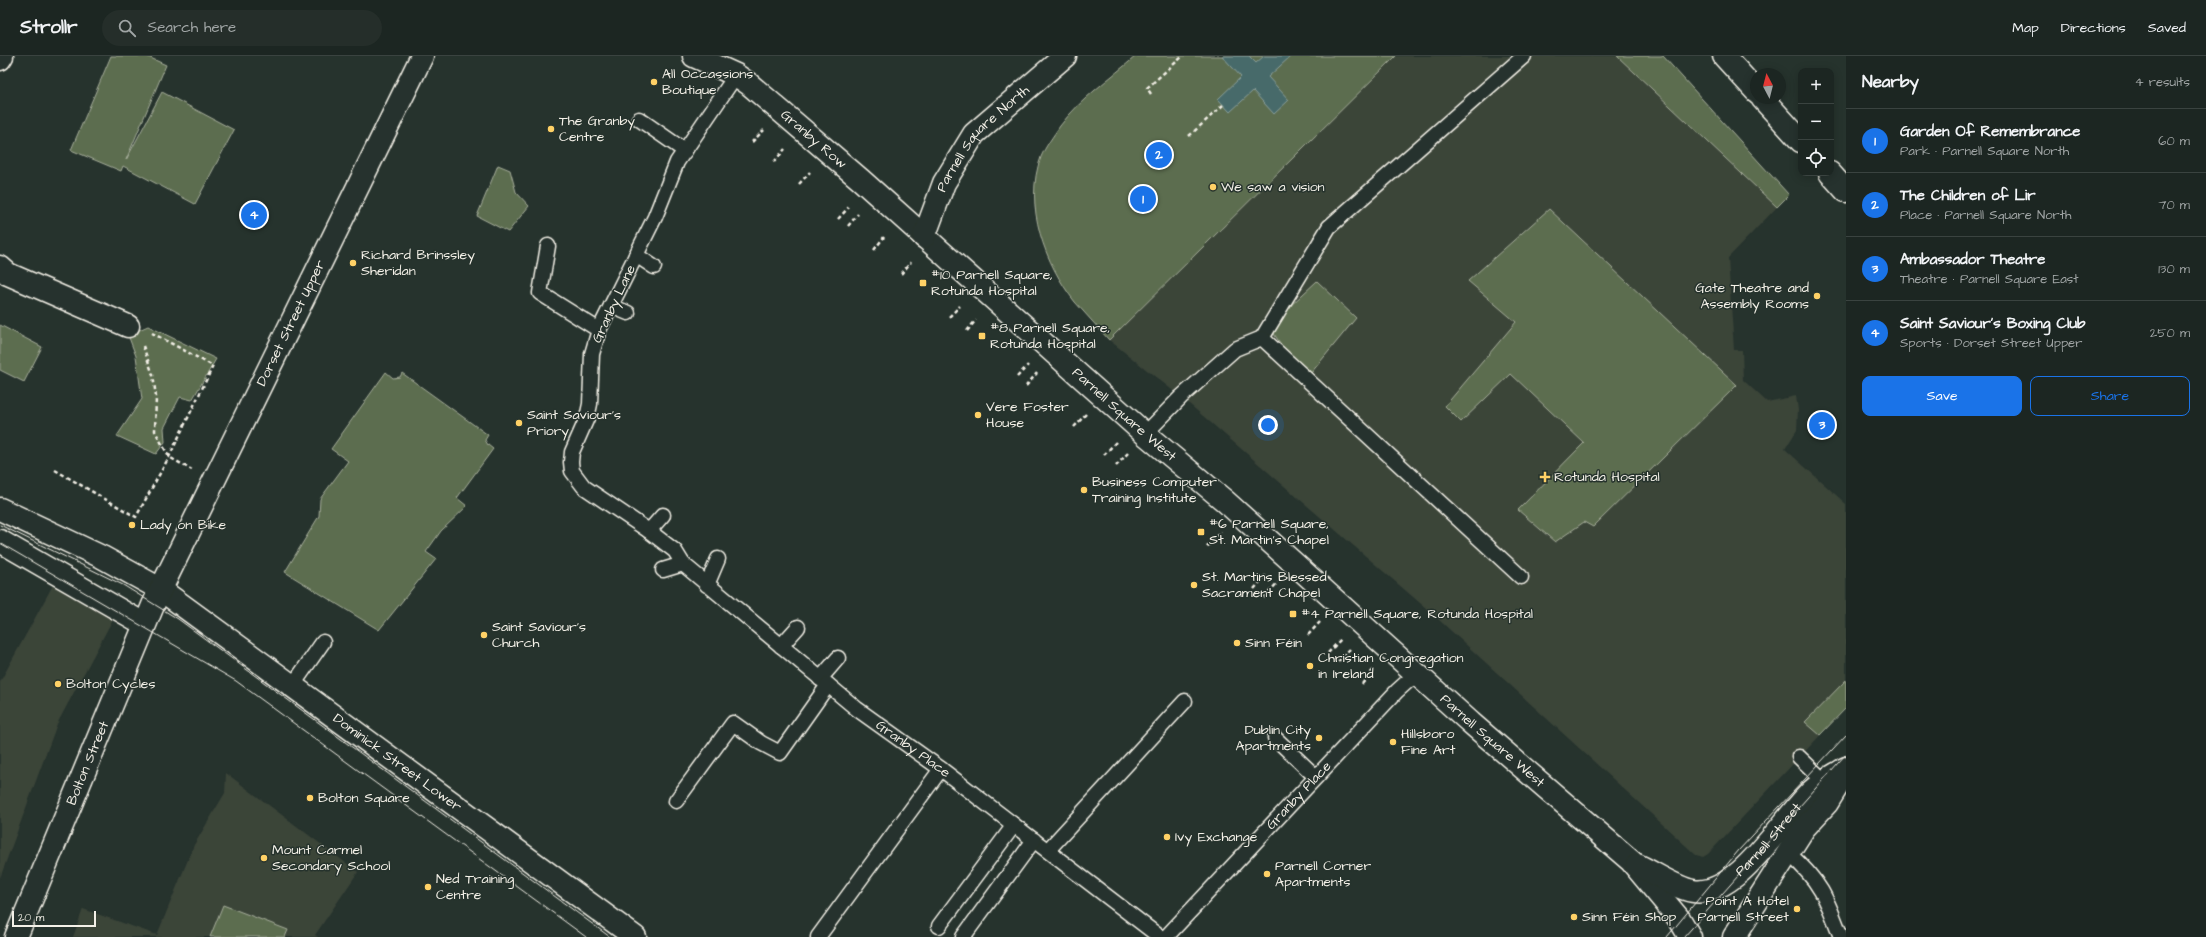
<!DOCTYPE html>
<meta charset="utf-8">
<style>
:root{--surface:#1c2622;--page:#252e2a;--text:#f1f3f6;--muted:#a0a5a5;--line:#3a4340;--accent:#1a73e8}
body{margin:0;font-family:"Architects Daughter",sans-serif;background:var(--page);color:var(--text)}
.controls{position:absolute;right:12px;top:12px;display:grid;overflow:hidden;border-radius:8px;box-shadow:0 2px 10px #0003}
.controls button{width:36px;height:36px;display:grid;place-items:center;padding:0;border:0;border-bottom:1px solid var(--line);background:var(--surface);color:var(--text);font:20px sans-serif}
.compass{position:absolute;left:1750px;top:12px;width:36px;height:36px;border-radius:50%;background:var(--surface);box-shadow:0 2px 10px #0003;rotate:353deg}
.scale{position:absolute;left:12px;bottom:10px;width:84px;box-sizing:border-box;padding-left:4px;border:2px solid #f4f1e8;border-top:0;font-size:11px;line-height:14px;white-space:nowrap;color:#f4f1e8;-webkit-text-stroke:3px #26332d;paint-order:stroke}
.you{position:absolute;left:1268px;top:369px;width:14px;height:14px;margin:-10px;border:3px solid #fff;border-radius:50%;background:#1a73e8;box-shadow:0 0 0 6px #1a73e833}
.badge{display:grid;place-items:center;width:26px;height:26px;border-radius:50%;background:var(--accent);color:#fff;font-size:13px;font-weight:700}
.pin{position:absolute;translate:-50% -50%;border:2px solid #fff;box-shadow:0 1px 4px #0006}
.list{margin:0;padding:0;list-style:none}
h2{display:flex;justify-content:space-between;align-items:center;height:52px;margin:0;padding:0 16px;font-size:17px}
h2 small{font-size:13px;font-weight:400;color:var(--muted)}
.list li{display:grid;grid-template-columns:26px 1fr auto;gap:12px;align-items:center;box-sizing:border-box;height:64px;padding:0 16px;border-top:1px solid var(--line)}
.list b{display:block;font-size:15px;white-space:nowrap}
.list p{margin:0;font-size:13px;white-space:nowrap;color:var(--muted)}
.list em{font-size:13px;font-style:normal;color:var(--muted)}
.actions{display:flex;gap:8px;padding:12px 16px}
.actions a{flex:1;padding:9px 0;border:1px solid var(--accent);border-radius:8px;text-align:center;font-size:14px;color:var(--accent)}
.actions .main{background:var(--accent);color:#fff}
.icon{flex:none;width:22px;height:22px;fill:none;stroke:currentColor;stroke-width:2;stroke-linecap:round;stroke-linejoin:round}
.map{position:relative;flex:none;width:1846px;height:881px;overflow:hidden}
header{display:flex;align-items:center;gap:24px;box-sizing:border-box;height:56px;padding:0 20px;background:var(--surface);border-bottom:1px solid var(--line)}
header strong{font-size:19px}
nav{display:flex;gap:22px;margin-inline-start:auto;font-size:14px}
.search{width:280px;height:36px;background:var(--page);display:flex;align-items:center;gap:10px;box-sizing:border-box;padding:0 14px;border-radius:22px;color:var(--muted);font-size:15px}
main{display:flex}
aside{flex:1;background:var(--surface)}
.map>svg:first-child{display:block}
.built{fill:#3b4439}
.green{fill:#5c6d50;stroke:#a8af9c}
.water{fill:#466a6a;stroke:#8ca09c}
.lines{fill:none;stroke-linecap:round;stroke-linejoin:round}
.lane-casing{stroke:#f4f1e8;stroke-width:17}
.street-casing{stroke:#f4f1e8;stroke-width:25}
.secondary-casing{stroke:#f4f1e8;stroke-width:25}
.path{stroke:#f4f1e8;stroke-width:2.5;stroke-dasharray:4 3;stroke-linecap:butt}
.lane{stroke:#26332d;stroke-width:14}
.street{stroke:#26332d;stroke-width:22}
.secondary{stroke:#26332d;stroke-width:22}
.tram{stroke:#f4f1e8;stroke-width:1}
.poi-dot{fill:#ffd166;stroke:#26332d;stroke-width:1.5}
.labels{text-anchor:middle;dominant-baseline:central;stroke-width:3;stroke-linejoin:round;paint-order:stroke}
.poi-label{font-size:14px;fill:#f4f1e8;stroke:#26332d;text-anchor:start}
.street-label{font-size:14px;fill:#f4f1e8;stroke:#26332d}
</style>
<header>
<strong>Strollr</strong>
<div class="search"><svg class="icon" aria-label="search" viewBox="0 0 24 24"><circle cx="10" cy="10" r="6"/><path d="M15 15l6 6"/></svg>Search here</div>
<nav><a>Map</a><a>Directions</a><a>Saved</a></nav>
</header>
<main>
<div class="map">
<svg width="1846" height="881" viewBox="0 0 1846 881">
<rect width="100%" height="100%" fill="#26332d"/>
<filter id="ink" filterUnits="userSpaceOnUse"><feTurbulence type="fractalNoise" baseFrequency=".025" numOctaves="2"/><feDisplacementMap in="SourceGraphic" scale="8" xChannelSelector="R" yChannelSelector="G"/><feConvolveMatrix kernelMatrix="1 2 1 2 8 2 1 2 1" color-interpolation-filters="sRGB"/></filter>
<g filter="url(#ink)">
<g class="built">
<path d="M1396,0H1617L1777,151L1728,202L1734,294H1742L1743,324L1767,346L1796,340L1798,354L1797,374L1785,393L1846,448V652L1708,798L1703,801L1696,799L1427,553L1181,341L1109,284Z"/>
<path d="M53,529L113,563L57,668L0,822V626Z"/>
<path d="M226,717L358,816L315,879L318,881H73L83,853L157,879L194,789L225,737Z"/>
</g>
<g class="green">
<path d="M111,0H146L166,9L126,104L162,36L234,74L195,148L123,110L121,115L71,94Z"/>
<path d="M1136,0H1396L1109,284C1098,271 1086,259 1075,246C1045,208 1023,149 1041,101C1045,91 1054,79 1060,70C1080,43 1111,22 1136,0Z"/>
<path d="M1617,0H1663L1789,139L1777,151Z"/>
<path d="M498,109L510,114L516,136L529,150L508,176L477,160Z"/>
<path d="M1549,153L1737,329L1593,471L1584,466L1555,486L1518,454L1584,387L1511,318L1461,366L1445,350L1516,266L1468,225Z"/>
<path d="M1317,225L1356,262L1311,317L1282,290L1272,275L1288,252Z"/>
<path d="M0,269L42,291L24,326L0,314Z"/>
<path d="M148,270L216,303L192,344L180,341L164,372L165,386L156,398L117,380L142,343L136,300L128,279Z"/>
<path d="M386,316L393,322L400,321L402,317L488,379L485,384L488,389L493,393L457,442L467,450L441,475L426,496L436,503L379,574L285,516L319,460L320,443L348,405L331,393Z"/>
<path d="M1846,624V652L1820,679L1805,666Z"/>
<path d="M223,849L288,874L285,881H210Z"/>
</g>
<path class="water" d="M1222,0H1249L1256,7L1264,0H1291L1268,21L1289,44L1274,58L1253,35L1230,56L1218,43L1241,21Z"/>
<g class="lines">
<g class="lane-casing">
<g id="lane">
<path id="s1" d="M736,19L677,106L655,161L599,274L592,298L590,348L587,362L572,396L571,406L572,415L584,431L649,475L675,495L683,508L857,653L941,713L1160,881"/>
<path d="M639,63L685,95"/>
<path d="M548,190L540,237L599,274"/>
<path d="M636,199L654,211"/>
<path d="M611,250L628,257"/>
<path d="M1262,282L1329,171L1524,0"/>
<path d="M1145,378L1181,341L1235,293L1262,282L1521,521"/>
<path d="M649,475L663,459"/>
<path d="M663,514L683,508"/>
<path d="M707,529L718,503"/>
<path d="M781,590L798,571"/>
<path d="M820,623L838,602"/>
<path d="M293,629L323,586"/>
<path d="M1275,682L1316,721"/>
<path d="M1799,701L1825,726"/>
<path d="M676,745L733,667L761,687L780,697L828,629"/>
<path d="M1048,794L1185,645"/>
<path d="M1788,797C1820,824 1827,843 1841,881"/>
<path d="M939,870L1014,769"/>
<path d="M818,881L941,713"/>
<path d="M963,881L1034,784"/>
<path id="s2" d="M1166,881L1397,635L1417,617"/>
</g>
</g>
<g class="street-casing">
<g id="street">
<path d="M0,3L2,0"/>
<path d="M0,211L8,218L128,270"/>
</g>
</g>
<g class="secondary-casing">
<g id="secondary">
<path id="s3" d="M694,0L736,19L749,28L861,124L1145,378L1225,445L1471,667L1631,805L1680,864L1690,881"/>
<path d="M1724,0L1756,35"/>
<path d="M1762,42L1801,85"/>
<path d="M1830,117L1846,135"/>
<path id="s4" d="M924,181L944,127L974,78L1065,0"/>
<path id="s5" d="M0,453L102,501L160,533L635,881"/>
<path d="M0,485L144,568"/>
<path id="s6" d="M1637,809C1653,816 1676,832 1693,835C1738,842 1783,761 1813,734C1822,725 1835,719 1846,712"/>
<path id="s7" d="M16,881L154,547L422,0"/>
<path d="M1734,881L1804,772L1827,747L1846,716"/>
</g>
</g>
<g class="path">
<path d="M1151,38L1147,32L1183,0"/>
<path d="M1189,80L1223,49"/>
<path d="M752,86L764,74"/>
<path d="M774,106L785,93"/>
<path d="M799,128L810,116"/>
<path d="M838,163L849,151"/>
<path d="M848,170L858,158"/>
<path d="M874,194L884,181"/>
<path d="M901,218L911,206"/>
<path d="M949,261L960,250"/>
<path d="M967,275L976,264"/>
<path d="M143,290L153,319L156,341L155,375L169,401L192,414"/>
<path d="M1017,321L1028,309"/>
<path d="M1026,330L1037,317"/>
<path d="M1074,371L1086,358"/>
<path d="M1104,399L1116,386"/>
<path d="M1116,410L1128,397"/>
<path d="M55,414L136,461L169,401L213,310L152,277"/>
<path d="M1207,491L1221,475"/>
<path d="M1254,533L1267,518"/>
<path d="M1264,542L1278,526"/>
<path d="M1308,579L1320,566"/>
<path d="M1328,597L1341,583"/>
<path d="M1338,606L1350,593"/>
<path d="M1362,628L1374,613"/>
</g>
<use href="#lane" class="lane"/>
<use href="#street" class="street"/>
<use href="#secondary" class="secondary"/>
<g class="tram">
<path d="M0,469L123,529L178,563L610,881"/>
<path d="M0,487L236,625L586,881"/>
<path d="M1667,881L1739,794L1846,679"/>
<path d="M1684,881L1846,698"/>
</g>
</g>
</g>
<g class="poi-dot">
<circle cx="654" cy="26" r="4"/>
<circle cx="551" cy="73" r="4"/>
<circle cx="1213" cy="131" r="4"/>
<circle cx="353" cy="207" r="4"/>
<rect x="919" y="223" width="8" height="8" rx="2"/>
<circle cx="1817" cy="240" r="4"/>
<rect x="978" y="276" width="8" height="8" rx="2"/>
<circle cx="978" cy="359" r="4"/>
<circle cx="519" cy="367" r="4"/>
<path d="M1543 415h4v4h4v4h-4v4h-4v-4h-4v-4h4z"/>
<circle cx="1084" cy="434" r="4"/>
<circle cx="132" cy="469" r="4"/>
<rect x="1197" y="472" width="8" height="8" rx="2"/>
<circle cx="1194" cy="529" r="4"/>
<rect x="1289" y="554" width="8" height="8" rx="2"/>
<circle cx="484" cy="579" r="4"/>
<circle cx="1237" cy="587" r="4"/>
<circle cx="1310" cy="610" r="4"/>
<circle cx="58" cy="628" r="4"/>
<circle cx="1319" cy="682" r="4"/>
<circle cx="1393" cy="686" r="4"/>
<circle cx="310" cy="742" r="4"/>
<circle cx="1167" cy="781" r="4"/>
<circle cx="264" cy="802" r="4"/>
<circle cx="1267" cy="818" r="4"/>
<circle cx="428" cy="831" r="4"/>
<circle cx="1797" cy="853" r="4"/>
<circle cx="1574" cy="861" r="4"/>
</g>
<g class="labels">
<g class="poi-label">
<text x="662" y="18">All Occassions<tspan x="662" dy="16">Boutique</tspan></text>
<text x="559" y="65">The Granby<tspan x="559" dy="16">Centre</tspan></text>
<text x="1221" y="131">We saw a vision</text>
<text x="361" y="199">Richard Brinssley<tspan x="361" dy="16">Sheridan</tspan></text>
<text x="931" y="219">#10 Parnell Square,<tspan x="931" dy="16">Rotunda Hospital</tspan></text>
<text x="1809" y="232" text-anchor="end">Gate Theatre and<tspan x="1809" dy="16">Assembly Rooms</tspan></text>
<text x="990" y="272">#8 Parnell Square,<tspan x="990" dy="16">Rotunda Hospital</tspan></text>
<text x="986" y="351">Vere Foster<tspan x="986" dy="16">House</tspan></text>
<text x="527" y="359">Saint Saviour's<tspan x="527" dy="16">Priory</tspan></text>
<text x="1554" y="421">Rotunda Hospital</text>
<text x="1092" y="426">Business Computer<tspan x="1092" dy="16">Training Institute</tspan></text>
<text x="1209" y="468">#6 Parnell Square,<tspan x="1209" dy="16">St. Martin's Chapel</tspan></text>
<text x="140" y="469">Lady on Bike</text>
<text x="1202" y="521">St. Martins Blessed<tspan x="1202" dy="16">Sacrament Chapel</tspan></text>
<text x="1301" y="558">#4 Parnell Square, Rotunda Hospital</text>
<text x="492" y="571">Saint Saviour's<tspan x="492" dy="16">Church</tspan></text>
<text x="1245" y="587">Sinn Féin</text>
<text x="1318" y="602">Christian Congregation<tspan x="1318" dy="16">in Ireland</tspan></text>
<text x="66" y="628">Bolton Cycles</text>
<text x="1311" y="674" text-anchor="end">Dublin City<tspan x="1311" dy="16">Apartments</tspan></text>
<text x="1401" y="678">Hillsboro<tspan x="1401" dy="16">Fine Art</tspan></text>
<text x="318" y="742">Bolton Square</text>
<text x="1175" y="781">Ivy Exchange</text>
<text x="272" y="794">Mount Carmel<tspan x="272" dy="16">Secondary School</tspan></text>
<text x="1275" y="810">Parnell Corner<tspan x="1275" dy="16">Apartments</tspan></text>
<text x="436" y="823">Ned Training<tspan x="436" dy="16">Centre</tspan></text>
<text x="1789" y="845" text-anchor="end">Point A Hotel<tspan x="1789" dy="16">Parnell Street</tspan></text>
<text x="1582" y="861">Sinn Féin Shop</text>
</g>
<g class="street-label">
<text stroke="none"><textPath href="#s3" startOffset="147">Granby Row</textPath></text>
<text stroke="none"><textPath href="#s4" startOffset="117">Parnell Square North</textPath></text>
<text transform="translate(614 248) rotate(-65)">Granby Lane</text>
<text stroke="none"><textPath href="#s7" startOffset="673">Dorset Street Upper</textPath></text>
<text stroke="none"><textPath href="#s3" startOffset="562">Parnell Square West</textPath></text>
<text stroke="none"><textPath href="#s3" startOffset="1054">Parnell Square West</textPath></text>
<text stroke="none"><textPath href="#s1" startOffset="878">Granby Place</textPath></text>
<text stroke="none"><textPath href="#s7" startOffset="188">Bolton Street</textPath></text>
<text stroke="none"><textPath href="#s5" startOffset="473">Dominick Street Lower</textPath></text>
<text stroke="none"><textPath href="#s2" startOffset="194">Granby Place</textPath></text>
<text stroke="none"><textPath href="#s6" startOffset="157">Parnell Street</textPath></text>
</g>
</g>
</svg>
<div class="controls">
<button>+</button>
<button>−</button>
<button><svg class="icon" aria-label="locate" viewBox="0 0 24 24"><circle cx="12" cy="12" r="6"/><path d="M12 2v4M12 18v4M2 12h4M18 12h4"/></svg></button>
</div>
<svg class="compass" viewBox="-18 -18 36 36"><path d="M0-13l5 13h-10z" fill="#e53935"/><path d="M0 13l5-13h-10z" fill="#a0a5a5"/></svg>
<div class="scale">20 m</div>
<div class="you"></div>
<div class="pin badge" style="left:1143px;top:143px">1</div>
<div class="pin badge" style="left:1159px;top:99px">2</div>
<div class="pin badge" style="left:1822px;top:369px">3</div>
<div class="pin badge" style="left:254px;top:159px">4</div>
</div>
<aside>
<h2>Nearby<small>4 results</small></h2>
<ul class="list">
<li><span class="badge">1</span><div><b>Garden Of Remembrance</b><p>Park · Parnell Square North</p></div><em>60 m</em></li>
<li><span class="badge">2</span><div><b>The Children of Lir</b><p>Place · Parnell Square North</p></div><em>70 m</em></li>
<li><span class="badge">3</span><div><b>Ambassador Theatre</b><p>Theatre · Parnell Square East</p></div><em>130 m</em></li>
<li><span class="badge">4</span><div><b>Saint Saviour's Boxing Club</b><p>Sports · Dorset Street Upper</p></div><em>250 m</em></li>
</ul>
<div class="actions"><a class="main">Save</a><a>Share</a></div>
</aside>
</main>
